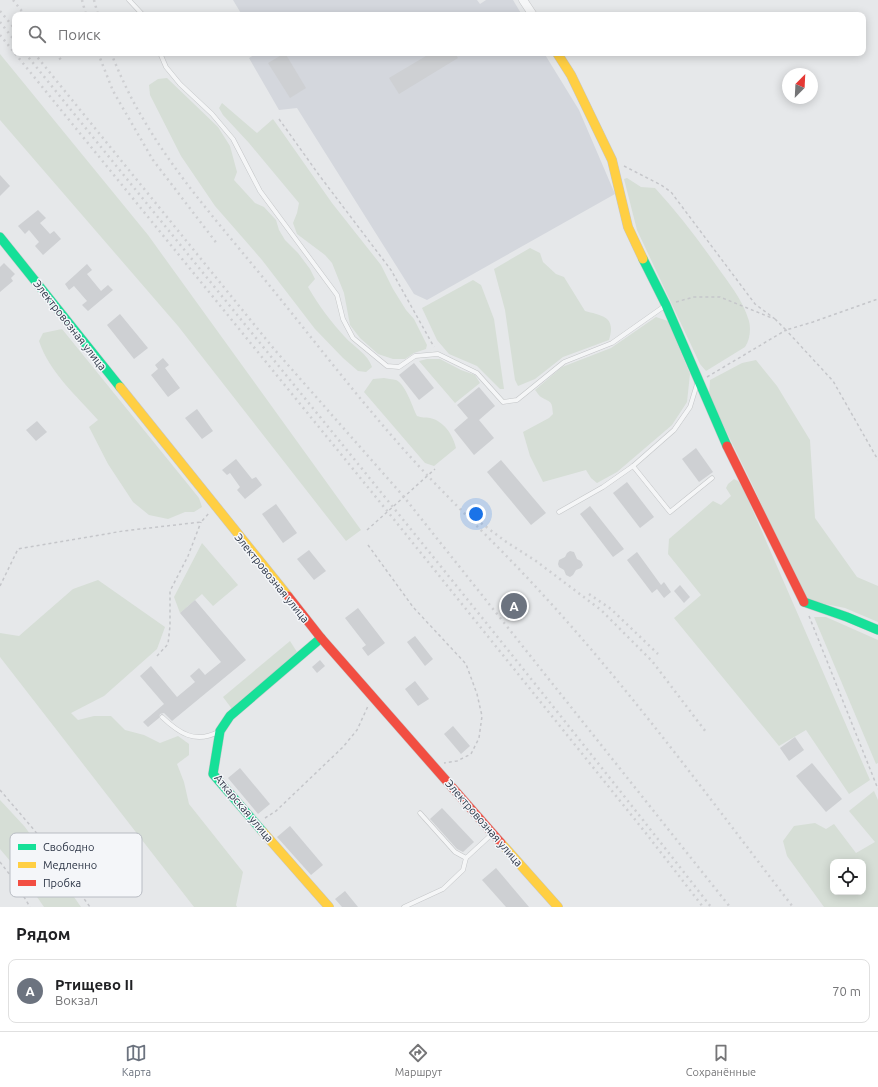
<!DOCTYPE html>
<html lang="ru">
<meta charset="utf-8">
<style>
:root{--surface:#fff;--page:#f2f2f2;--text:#202124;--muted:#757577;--line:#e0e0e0;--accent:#6c737f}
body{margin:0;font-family:Ubuntu,sans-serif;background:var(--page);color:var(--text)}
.controls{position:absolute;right:12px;bottom:12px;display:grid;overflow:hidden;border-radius:8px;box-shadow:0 2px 10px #0003}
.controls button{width:36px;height:36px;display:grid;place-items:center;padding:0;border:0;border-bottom:1px solid var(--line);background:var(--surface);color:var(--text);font:20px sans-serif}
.compass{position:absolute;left:782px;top:68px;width:36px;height:36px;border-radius:50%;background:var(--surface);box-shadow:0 2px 10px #0003;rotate:24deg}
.you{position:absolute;left:476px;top:514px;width:14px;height:14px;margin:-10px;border:3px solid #fff;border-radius:50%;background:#1a73e8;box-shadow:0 0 0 6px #1a73e833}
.badge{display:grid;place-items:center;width:26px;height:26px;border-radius:50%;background:var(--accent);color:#fff;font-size:13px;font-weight:700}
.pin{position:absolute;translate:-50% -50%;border:2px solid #fff;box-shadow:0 1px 4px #0006}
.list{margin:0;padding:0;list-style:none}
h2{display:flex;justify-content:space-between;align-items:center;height:52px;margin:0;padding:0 16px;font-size:17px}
h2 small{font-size:13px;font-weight:400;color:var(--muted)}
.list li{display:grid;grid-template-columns:26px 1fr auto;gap:12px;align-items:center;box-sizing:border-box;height:64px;margin:0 8px 8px;padding:0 8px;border:1px solid var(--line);border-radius:8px}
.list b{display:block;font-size:15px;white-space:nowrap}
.list p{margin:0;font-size:13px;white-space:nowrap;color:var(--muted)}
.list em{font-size:13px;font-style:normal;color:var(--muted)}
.icon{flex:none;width:22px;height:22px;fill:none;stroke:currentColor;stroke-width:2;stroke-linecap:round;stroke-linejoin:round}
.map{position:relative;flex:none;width:878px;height:907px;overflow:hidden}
.search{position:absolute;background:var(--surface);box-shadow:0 2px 10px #0003;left:12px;right:12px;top:12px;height:44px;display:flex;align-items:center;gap:10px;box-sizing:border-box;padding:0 14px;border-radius:8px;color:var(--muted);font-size:15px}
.sheet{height:124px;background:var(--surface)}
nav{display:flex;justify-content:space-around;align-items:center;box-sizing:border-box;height:56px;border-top:1px solid var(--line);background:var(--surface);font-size:11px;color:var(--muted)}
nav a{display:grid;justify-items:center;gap:2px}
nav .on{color:var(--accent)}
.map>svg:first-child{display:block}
.built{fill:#d4d7dd}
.green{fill:#d6ded6;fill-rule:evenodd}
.building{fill:#ced0d3}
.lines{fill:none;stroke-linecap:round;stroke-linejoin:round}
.lane-casing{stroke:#c4c6c8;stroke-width:5}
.street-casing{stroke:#c4c6c8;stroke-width:9}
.fast-casing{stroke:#c4c6c8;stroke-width:10}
.slow-casing{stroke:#c4c6c8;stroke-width:10}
.jam-casing{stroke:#c4c6c8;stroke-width:10}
.path{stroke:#c5c6ca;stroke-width:1.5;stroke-dasharray:3 3;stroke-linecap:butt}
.lane{stroke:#f5f6f7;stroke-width:4}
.street{stroke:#f5f6f7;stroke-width:8}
.fast{stroke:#16e098;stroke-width:9}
.slow{stroke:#ffcf43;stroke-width:9}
.jam{stroke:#f24e42;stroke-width:9}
.rail{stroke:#cecfd2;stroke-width:2.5;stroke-dasharray:2 4;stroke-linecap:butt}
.labels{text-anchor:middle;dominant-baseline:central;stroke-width:3;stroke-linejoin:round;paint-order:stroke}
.street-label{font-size:11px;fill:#2b3445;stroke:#f4f6f9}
.key{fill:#f4f6f9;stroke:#b8bcc3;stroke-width:1}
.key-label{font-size:11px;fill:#2b3445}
</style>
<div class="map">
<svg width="878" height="907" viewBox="0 0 878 907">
<rect width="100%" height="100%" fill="#e6e8ea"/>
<g class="built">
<path d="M233,0H477L480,4L486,0H513L522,15H242Z"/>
<path d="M257,53H544L579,110L615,194L427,300L414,294L297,108L279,110L249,58Z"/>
</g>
<g class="green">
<path d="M0,54L148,235L361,530L346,541L178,326L0,120Z"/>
<path d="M167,78L218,127L230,146L237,172L234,180L255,203L264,207L276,220L279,230L285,240L298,253L310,269L315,279L308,287C319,306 331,322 345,337C354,347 368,354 372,367L366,372L358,371L343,358L315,329L262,260L215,206L181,156L150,95L149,85L158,79Z"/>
<path d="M222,103L257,133L273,119L332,203L381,265L393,289L406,310L414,319L427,345L426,349L414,353L405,359H393L378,354L360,338L350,325L344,293L332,263L325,255L297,234L293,223L297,213L299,203L249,143L223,115L219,108Z"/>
<path d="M627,178L641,187L655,188C677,212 697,238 716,265C728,282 743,300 749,321C751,329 750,340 745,347L706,371L700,364L637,230L624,179Z"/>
<path d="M530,248L540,253L543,262L556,274L564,277L585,311C604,316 616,317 609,340L563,357L535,379L518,386L515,380L505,310L494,269Z"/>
<path d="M473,280L481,285L494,319L504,389H500L477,366L449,354L437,340L422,308Z"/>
<path d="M656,317L668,321L690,374L687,402L672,425L617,472L597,483L591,478L586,470L543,482L530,456L523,432L549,418L553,414C552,400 551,403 541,397C539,396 537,392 535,390L562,367L611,348Z"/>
<path d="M62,329L199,498L202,507L194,512H185L168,519L149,515L133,502L108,464L89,427L98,420C77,396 49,372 39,341L43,333Z"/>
<path d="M427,359H440L461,370L475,375L480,383L455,403L419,361Z"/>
<path d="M756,360L777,386L810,440L815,518L857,577L878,586V622L845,608L805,600L752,484L709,396L710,380L742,363Z"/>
<path d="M384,378C387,379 393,379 396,380C406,385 412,406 417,416C422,418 425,417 430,418C444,421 453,435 456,448L434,466L425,463L364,392L373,379Z"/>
<path d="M734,479L738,481L743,488L870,780L849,794L806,730L779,746L674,618L701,595L668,554L669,539L713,501L721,505L731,496L726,488L728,484Z"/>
<path d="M202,543L238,585L213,606L202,594L180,613L174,597Z"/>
<path d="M98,580L165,627L157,649L104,696L71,713L78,720L94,716H111L125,730L144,735L160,743L178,736L189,744V755L177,764L184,782L189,804L243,872L236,905L237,907H194L0,657V633L19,636L73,589Z"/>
<path d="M814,617H826L878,640V763L876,764Z"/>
<path d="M290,641L297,652L232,709L223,697Z"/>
<path d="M874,791L878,800V907H824L787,856L783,841L794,826L815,823L826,829L834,824L856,853L875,842L849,811ZM833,862H863V892H833Z"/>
<path d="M0,800L25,827L81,907H44L22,875L0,849Z"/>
</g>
<g class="building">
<path d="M285,53L306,88L290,98L268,63Z"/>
<path d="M431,53H455L458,58L399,94L389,78Z"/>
<path d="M0,175L10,186L0,196Z"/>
<path d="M38,210L46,218L40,223L50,234L54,231L61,239L43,255L35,246L39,242L29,230L25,234L18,226Z"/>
<path d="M4,263L15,274L11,278L13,281L0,292V267Z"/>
<path d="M87,264L92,270L87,274L101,291L108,285L113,290L88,311L82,305L87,301L74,286L69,290L65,284Z"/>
<path d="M120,314L148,348L134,359L107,325Z"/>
<path d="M163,358L169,365L165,368L180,388L168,397L151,375L158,369L155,365Z"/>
<path d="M414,363L434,388L419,400L399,375Z"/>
<path d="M479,387L495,406L479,420L494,438L474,455L454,430L468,418L457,405Z"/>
<path d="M197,409L213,431L202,439L185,418Z"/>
<path d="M37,421L47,432L36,441L26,430Z"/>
<path d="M696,448L713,472L699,482L682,459Z"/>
<path d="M236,459L252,479L256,477L262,485L245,499L237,490L240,487L230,473L227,475L222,470Z"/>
<path d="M501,460L546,513L531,525L487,472Z"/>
<path d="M627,482L654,517L640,528L613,493Z"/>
<path d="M276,504L297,533L283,543L262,514Z"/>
<path d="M590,506L624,549L613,557L580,514Z"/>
<path d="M309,550L326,571L314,580L297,559Z"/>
<path d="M570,551L574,552L577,559L581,561L583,565L581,568L576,570L573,575L570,577L566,575L564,570L559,567L558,564L559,560L565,557L567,553Z"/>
<path d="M637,552L661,585L664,582L671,592L664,598L657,589L652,593L627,560Z"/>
<path d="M680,585L690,597L684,603L674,591Z"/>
<path d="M195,600L246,660L172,721L164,713L160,714L159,718L148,727L143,722L164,704L140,676L151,666L177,697L195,682L190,676L199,668L205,675L221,662L180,613Z"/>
<path d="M358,608L385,643L368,656L362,648L366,645L345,618Z"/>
<path d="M415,636L433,659L425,666L407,642Z"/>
<path d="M320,660L325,666L317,673L312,667Z"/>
<path d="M415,681L429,699L418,706L405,689Z"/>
<path d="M453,726L470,746L461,754L444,734Z"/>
<path d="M795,737L804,750L789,761L780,748Z"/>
<path d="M812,763L842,799L826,812L796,776Z"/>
<path d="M240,768L270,804L258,814L228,778Z"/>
<path d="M442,808L474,842L463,852L457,849L430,819Z"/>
<path d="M290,826L323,865L311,875L277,837Z"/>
<path d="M496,868L529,907H506L482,880Z"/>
<path d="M345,891L358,907H342L335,899Z"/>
</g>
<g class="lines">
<g class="lane-casing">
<g id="lane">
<path d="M129,0L143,15"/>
<path d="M160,53L166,67L180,84L212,114L233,139L260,191L337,295L343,319L353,338L387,366L399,367L415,356L438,354L477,373L503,402L517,400L564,362L612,343L666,305"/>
<path d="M633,466L670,512L712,478"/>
<path d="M559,512L603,487L633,466L674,430L690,407L697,384"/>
<path d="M162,717C179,733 195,744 218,732"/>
<path d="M420,813L455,852L466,858L492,834"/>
<path d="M404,907L443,889L463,870L466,858"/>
</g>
</g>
<g class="street-casing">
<path id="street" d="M523,0L533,15"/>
</g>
<g class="fast-casing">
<g id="fast">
<path d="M0,237L120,387"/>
<path d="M643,259L666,305L727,446"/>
<path d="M804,602L847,617L878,630"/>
<path d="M263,832L213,774L220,731L230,716L321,638"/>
</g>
</g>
<g class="slow-casing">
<g id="slow">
<path d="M557,53L571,75L612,160L628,227L643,259"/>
<path d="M120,387L288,596"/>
<path d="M263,832L329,907"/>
<path d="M501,843L558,907"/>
</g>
</g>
<g class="jam-casing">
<g id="jam">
<path d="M727,446L804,602"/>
<path d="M288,596L321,638L501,843"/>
</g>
</g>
<g class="path">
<path d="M279,119L319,175L391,270L434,347"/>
<path d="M624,166L661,185L671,192L755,304L775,319"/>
<path d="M676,302L694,297H720L772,318"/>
<path d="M775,319L786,330L813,322L878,299"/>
<path d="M707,377L786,330L833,381L878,460"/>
<path d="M367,530L435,469"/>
<path d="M368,545L413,607L466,664L477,694L482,716L479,738L471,754L457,761L444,763"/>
<path d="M0,586L18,549L123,531L201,522L209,513"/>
<path d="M809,616L878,789"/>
<path d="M157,656L168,644L170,626V591L188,556L201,522"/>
<path d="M0,790L35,831L90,907"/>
<path d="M265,818L276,811L343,747L357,730L368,706"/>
<path d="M0,862L14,880L30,907"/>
</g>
<use href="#lane" class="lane"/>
<use href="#street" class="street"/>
<use href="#fast" class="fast"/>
<use href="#slow" class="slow"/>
<use href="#jam" class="jam"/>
<g class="rail">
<path d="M13,0L25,15"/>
<path d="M82,0L86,15"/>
<path d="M94,0L98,15"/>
<path d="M0,11L15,29"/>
<path d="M0,22L15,41"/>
<path d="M0,35L388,512L645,832L703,907"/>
<path d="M25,53C254,337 487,619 711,907"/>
<path d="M34,53L274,349L404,497L730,907"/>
<path d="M56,53L61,60"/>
<path d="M98,53L113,91L153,160L218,245"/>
<path d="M111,53C120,75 130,97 142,117C176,176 222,227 265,280C318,345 369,413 427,475C462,512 499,547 534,585C628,686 709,798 793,907"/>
<path d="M481,523L505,541L536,561L601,610L652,661L706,732"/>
<path d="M589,594L611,609L658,654"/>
</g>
</g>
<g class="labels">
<g class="street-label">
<text transform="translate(70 325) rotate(52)">Электровозная улица</text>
<text transform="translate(272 578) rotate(51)">Электровозная улица</text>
<text transform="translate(244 808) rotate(50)">Аткарская улица</text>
<text transform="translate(484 823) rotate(49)">Электровозная улица</text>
</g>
</g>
<rect x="10" y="833" width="132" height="64" rx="6" class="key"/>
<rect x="18" y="844" width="18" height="6" fill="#16e098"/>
<rect x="18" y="862" width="18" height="6" fill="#ffcf43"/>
<rect x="18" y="880" width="18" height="6" fill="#f24e42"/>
<g class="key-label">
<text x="43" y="851">Свободно</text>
<text x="43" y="869">Медленно</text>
<text x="43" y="887">Пробка</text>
</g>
</svg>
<div class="controls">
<button><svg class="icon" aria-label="locate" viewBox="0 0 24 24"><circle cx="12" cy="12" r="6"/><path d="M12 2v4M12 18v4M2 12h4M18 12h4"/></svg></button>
</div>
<svg class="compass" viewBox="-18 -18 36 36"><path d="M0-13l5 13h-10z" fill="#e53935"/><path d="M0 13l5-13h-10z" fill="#757577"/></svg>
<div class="you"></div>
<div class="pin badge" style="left:514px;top:606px">A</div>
<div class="search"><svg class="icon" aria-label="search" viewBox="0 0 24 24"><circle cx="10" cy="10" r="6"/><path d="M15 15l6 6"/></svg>Поиск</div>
</div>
<section class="sheet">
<h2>Рядом<small></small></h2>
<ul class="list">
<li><span class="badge">A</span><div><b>Ртищево II</b><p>Вокзал</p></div><em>70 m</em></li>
</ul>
</section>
<nav>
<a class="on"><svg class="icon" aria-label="map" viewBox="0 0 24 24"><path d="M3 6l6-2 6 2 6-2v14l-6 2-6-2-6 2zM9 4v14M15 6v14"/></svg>Карта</a>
<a><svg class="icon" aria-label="directions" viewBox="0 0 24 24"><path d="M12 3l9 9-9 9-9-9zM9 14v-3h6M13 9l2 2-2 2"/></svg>Маршрут</a>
<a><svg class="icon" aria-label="saved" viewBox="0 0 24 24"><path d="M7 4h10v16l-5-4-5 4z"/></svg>Сохранённые</a>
</nav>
